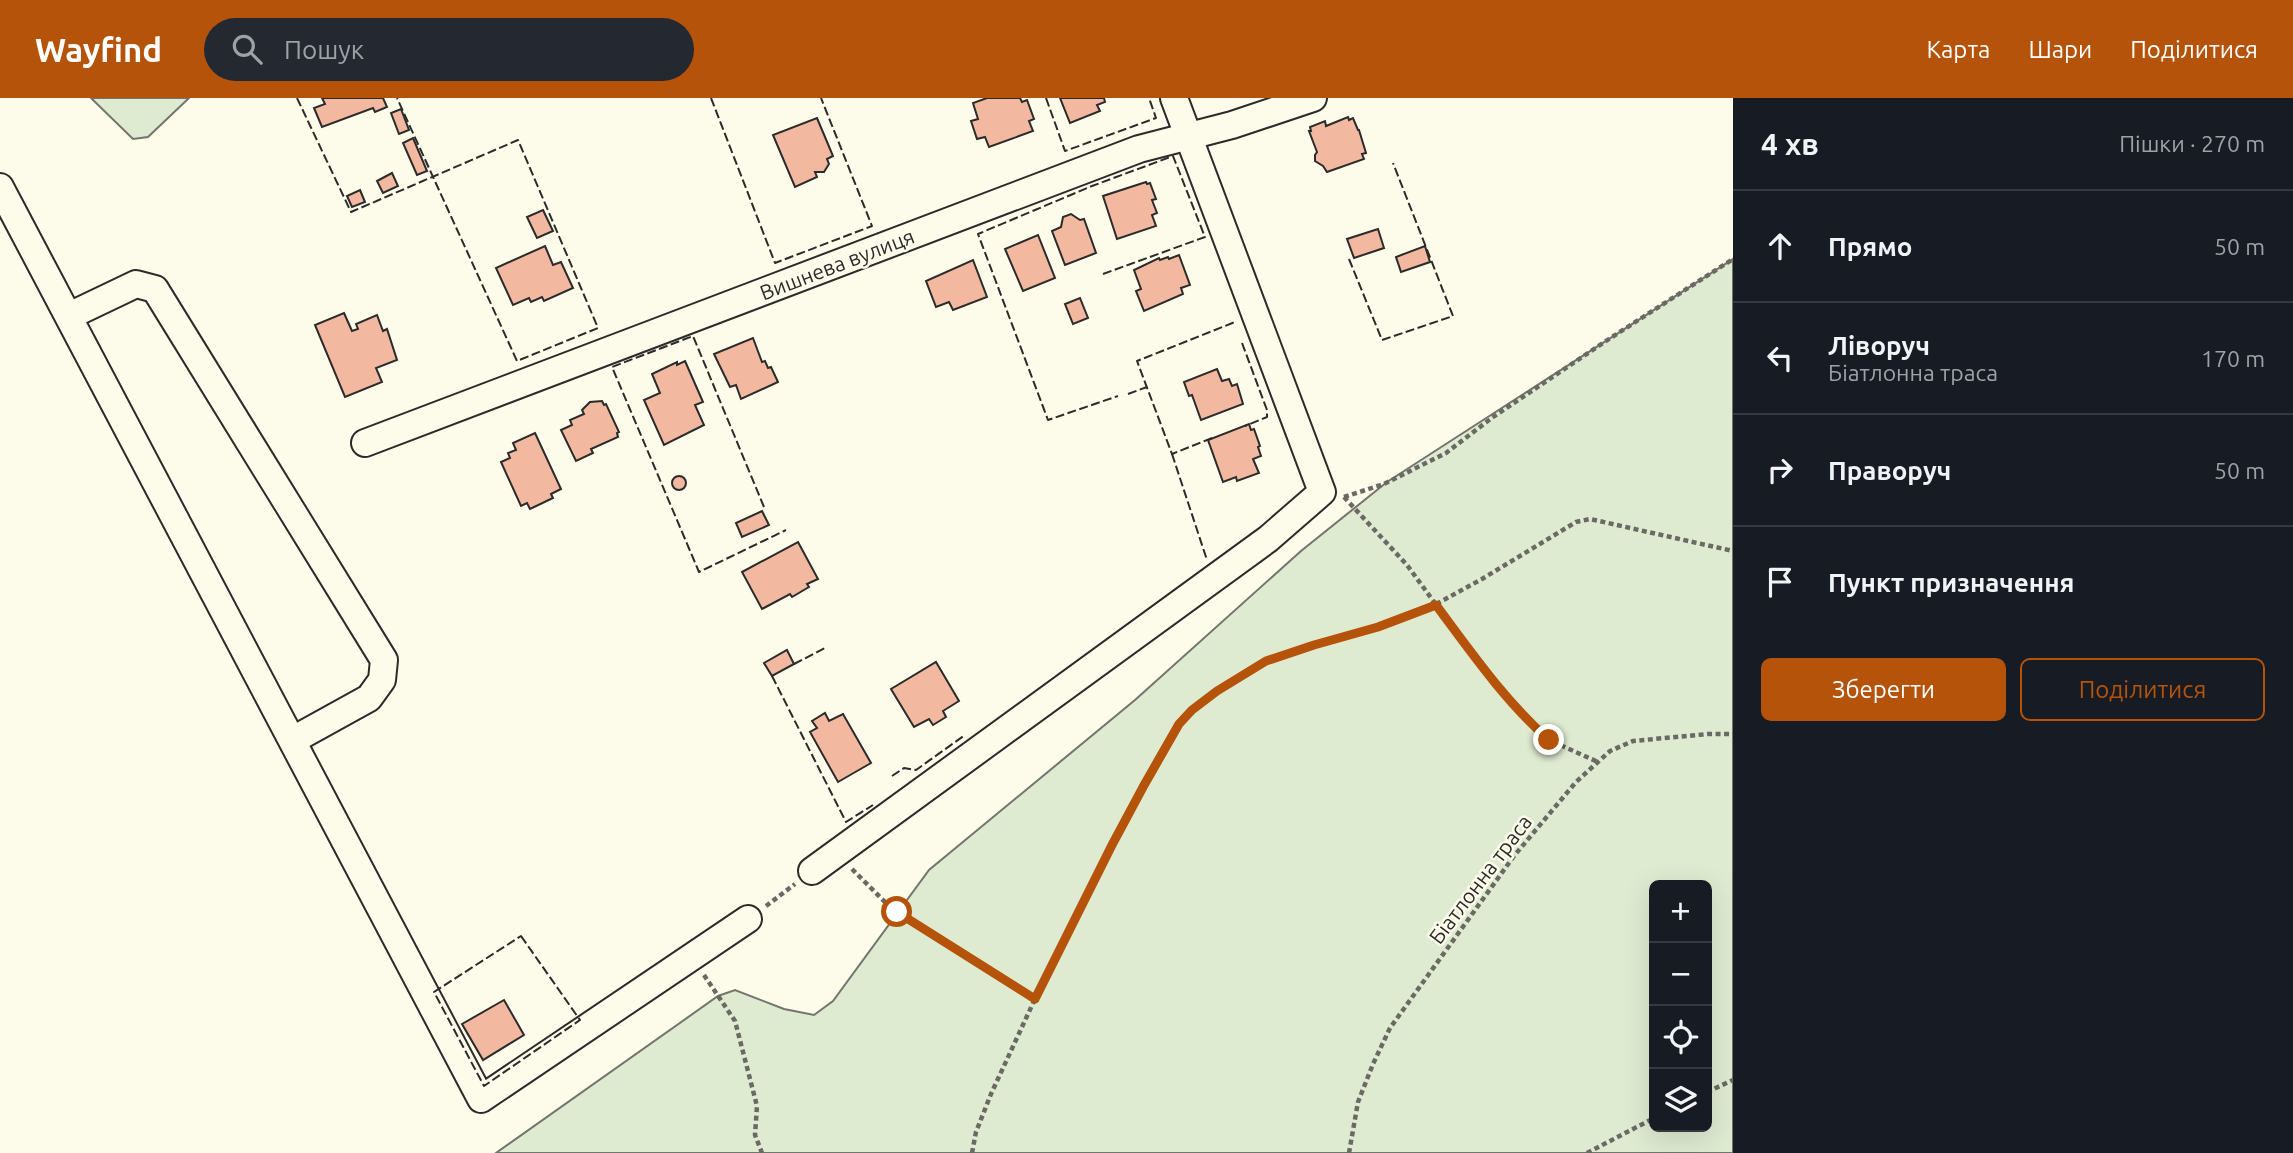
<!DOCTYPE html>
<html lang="uk">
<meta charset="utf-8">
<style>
:root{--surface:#171b24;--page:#242831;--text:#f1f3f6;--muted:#9ea1a6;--line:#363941;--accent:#b45309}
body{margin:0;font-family:Ubuntu,sans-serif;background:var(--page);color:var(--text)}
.controls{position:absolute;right:21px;bottom:21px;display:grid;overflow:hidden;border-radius:10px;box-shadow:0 7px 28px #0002}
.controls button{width:63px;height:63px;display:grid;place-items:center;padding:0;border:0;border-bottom:2px solid var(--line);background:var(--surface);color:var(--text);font:35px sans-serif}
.stop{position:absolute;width:21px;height:21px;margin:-16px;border:5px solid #b45309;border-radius:50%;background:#fff}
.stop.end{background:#b45309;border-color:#fff;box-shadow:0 2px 7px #0008}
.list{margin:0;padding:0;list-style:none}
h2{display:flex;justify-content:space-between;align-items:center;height:91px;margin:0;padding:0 28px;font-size:30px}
h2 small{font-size:23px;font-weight:400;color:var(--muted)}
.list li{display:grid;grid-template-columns:46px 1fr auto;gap:21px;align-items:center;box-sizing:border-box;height:112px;padding:0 28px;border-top:2px solid var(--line)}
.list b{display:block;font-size:26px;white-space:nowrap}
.list p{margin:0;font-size:23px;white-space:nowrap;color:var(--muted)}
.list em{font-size:23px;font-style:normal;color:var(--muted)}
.actions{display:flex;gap:14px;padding:21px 28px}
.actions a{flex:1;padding:16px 0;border:2px solid var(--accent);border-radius:10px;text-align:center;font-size:24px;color:var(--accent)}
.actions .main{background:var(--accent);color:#fff}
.icon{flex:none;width:38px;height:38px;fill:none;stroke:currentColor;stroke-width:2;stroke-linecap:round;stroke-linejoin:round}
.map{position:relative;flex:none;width:1733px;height:1055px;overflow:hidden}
header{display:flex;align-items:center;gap:42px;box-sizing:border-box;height:98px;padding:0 35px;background:var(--accent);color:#fff}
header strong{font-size:33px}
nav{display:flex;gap:38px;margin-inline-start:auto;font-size:24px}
.search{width:490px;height:63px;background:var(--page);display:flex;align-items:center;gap:18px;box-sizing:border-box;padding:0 24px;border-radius:38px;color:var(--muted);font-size:26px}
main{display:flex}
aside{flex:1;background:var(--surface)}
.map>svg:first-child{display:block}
.green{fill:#deebd1;stroke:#74746e;stroke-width:2;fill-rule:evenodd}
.building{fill:#f2b8a0;stroke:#2b2b2b;stroke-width:2}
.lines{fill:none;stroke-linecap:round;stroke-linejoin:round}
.minor-casing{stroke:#2b2b2b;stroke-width:30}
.path{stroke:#6a6964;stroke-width:4.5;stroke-dasharray:5 3.5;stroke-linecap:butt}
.minor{stroke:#fdfbea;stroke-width:26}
.fence{stroke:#2b2b2b;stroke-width:2;stroke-dasharray:9 3.5;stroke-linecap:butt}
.route{stroke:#b45309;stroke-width:9}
.labels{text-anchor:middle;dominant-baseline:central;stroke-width:5;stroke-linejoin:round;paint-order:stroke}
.street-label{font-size:21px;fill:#2b2b2b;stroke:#fdfbea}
</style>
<header>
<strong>Wayfind</strong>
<div class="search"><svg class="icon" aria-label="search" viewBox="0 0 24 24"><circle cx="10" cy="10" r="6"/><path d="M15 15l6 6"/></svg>Пошук</div>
<nav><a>Карта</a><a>Шари</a><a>Поділитися</a></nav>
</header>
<main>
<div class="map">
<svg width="1733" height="1055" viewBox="0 0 1733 1055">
<rect width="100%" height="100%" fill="#fdfbea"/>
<g class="green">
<path d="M91,0H189L148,39L133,41Z"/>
<path d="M1733,161V1055H496L718,898L735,892L784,911L814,917L833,903L929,772L1135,602L1301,453L1387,384ZM1707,787V1029H1654V787Z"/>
</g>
<g class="building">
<path d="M322,0H383L387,9L375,14L373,10L322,29L314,10L325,6Z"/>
<path d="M987,0H1020L1022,4L1027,2L1034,21L1029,23L1033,33L989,49L985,39L977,41L971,23L978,21L973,5Z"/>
<path d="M1060,0H1104L1105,4L1097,7L1100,13L1070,25Z"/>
<path d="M401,11L409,32L399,36L391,15Z"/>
<path d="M1348,19L1349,22L1353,20L1358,32H1359L1366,55L1362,56L1364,61L1327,74L1323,68L1315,63V57L1317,54L1309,33H1311L1310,29L1325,23L1326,28Z"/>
<path d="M817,20L833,58L827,61L829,66L824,74H815L817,79L795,89L773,37Z"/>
<path d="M413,40L427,73L417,77L403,45Z"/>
<path d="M392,75L398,88L383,95L377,83Z"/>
<path d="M1146,84L1147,86L1150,85L1156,101L1152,102L1157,115L1152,117L1156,128L1117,141L1103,98Z"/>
<path d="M360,92L365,104L352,109L347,98Z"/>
<path d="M543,112L553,133L537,140L527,119Z"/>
<path d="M1071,116L1080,122L1084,121L1096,155L1065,167L1052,133L1061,129L1063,119Z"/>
<path d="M1378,131L1384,150L1354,160L1347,141Z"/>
<path d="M1038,137L1055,180L1023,193L1005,151Z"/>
<path d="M545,148L553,167L561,164L573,190L544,203L542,199L531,204L529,200L513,207L496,170Z"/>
<path d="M1425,148L1430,164L1401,174L1396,159Z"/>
<path d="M1179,157L1190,187L1181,190L1183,196L1144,213L1136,193L1141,191L1134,172L1159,160L1160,162L1168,159L1169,161Z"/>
<path d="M973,162L987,199L953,212L949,204L936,209L926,183Z"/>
<path d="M1080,200L1088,220L1073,226L1065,206Z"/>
<path d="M344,215L352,233L358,231L356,226L377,217L383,233L387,231L397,262L376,270L382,284L345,299L315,227Z"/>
<path d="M753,240L762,264L765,263L768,270L771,269L778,284L741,301L736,287L730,289L714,256Z"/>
<path d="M685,263L703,304L695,307L704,327L664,347L644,302L660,295L652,276L677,264V267Z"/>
<path d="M1217,271L1222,283L1229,281L1232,288L1237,286L1243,306L1201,322L1192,297L1189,298L1184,284Z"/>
<path d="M602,303L604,307L606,306L619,334L617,335L618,339L591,351L593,355L576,363L561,332L572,327L570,322L584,316L582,312L590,304Z"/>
<path d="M1249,326L1251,332L1254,331L1260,348L1258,349L1261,358L1253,361L1259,375L1237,383L1236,379L1223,384L1208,342Z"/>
<path d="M535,335L561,391L551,396L553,400L530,411L527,405L521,408L501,364L510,360L508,355L516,352L513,345Z"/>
<circle cx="679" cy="385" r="7"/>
<path d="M762,413L769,427L742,439L736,425Z"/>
<path d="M798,444L818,481L807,486L809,489L792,499L790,496L762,511L742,474Z"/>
<path d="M787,552L794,566L772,578L764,565Z"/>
<path d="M936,564L959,603L943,613L946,619L933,627L929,621L914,629L891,591Z"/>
<path d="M825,615L829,623L843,616L871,665L838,684L810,634L817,630L812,623Z"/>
<path d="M504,902L524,937L483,962L462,926Z"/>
</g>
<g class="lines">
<g class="minor-casing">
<g id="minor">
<path d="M0,89L481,1001L748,821"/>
<path d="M69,218L136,186L155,191L384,562L382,582L369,600L293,642"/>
<path d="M365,345L1139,51L1232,27L1313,0"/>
<path d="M812,773L1268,441L1322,394L1174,0"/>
</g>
</g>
<g class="path">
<path d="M1344,399L1384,386L1446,355L1493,319L1609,241L1733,161"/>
<path d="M1344,399L1407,467L1475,560L1523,619L1549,642L1598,664"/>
<path d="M852,771L892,811L1035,901"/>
<path d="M766,808L795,786"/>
<path d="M704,877L735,923L757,1008L755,1037L762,1055"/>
<path d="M1707,994L1733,982"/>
<path d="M972,1055L976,1034L991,996L1040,890L1113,745L1162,655L1179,626L1192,613L1217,593L1267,563L1313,547L1378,529L1429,510L1482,481L1576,424L1590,421L1733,453"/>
<path d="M1349,1055L1358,1004L1373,966L1390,930L1514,758L1576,684L1610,653L1633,643L1708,636H1733"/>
<path d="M1587,1055L1654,1020"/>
</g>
<use href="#minor" class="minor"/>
<g class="fence">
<path d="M297,0L351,114L518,42L598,230L517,263L397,0"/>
<path d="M711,0L775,165L872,128L821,0"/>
<path d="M1046,0L1065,53L1156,20L1149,0"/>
<path d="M1349,161L1382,242L1453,218L1393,65"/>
<path d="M1103,176L1205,139L1173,58L1092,88L978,136L1048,322L1118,298"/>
<path d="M1242,245L1267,312V319L1245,328"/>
<path d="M1128,296L1147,289"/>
<path d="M1212,340L1172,356L1137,263L1235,224"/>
<path d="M1172,356L1207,462"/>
<path d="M764,409L693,238L612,269L699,474L786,432"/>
<path d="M794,566L825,550"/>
<path d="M772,578L846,724L873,707"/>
<path d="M892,678L904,670L916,672L965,637"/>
<path d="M521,838L580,922L484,988L434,894Z"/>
</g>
</g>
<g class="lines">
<path class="route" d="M897,814L1035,901L1113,745L1143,689L1179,626L1192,612L1217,593L1266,563L1314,547L1378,529L1436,507C1471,554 1505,603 1549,642"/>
</g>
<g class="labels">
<g class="street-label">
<text transform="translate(837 166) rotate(-21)">Вишнева вулиця</text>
<text transform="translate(1480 781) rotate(-53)">Біатлонна траса</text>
</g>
</g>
</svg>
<div class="controls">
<button>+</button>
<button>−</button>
<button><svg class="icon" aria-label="locate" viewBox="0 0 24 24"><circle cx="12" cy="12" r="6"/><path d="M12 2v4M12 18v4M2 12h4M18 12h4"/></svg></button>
<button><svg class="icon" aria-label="layers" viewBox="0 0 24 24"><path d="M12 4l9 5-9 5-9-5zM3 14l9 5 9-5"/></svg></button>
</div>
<div class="stop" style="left:897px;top:814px"></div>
<div class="stop end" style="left:1549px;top:642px"></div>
</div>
<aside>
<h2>4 хв<small>Пішки · 270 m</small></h2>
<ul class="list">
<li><svg class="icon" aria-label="ahead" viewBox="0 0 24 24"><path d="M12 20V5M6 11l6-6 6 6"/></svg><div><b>Прямо</b></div><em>50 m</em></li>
<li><svg class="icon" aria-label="left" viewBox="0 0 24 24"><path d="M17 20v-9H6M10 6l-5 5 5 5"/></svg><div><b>Ліворуч</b><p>Біатлонна траса</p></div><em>170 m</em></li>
<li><svg class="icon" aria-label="right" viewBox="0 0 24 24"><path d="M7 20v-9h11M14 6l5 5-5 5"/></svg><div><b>Праворуч</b></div><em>50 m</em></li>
<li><svg class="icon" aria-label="arrive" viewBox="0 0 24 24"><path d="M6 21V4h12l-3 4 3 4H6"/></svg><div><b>Пункт призначення</b></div></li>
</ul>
<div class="actions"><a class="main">Зберегти</a><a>Поділитися</a></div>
</aside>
</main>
